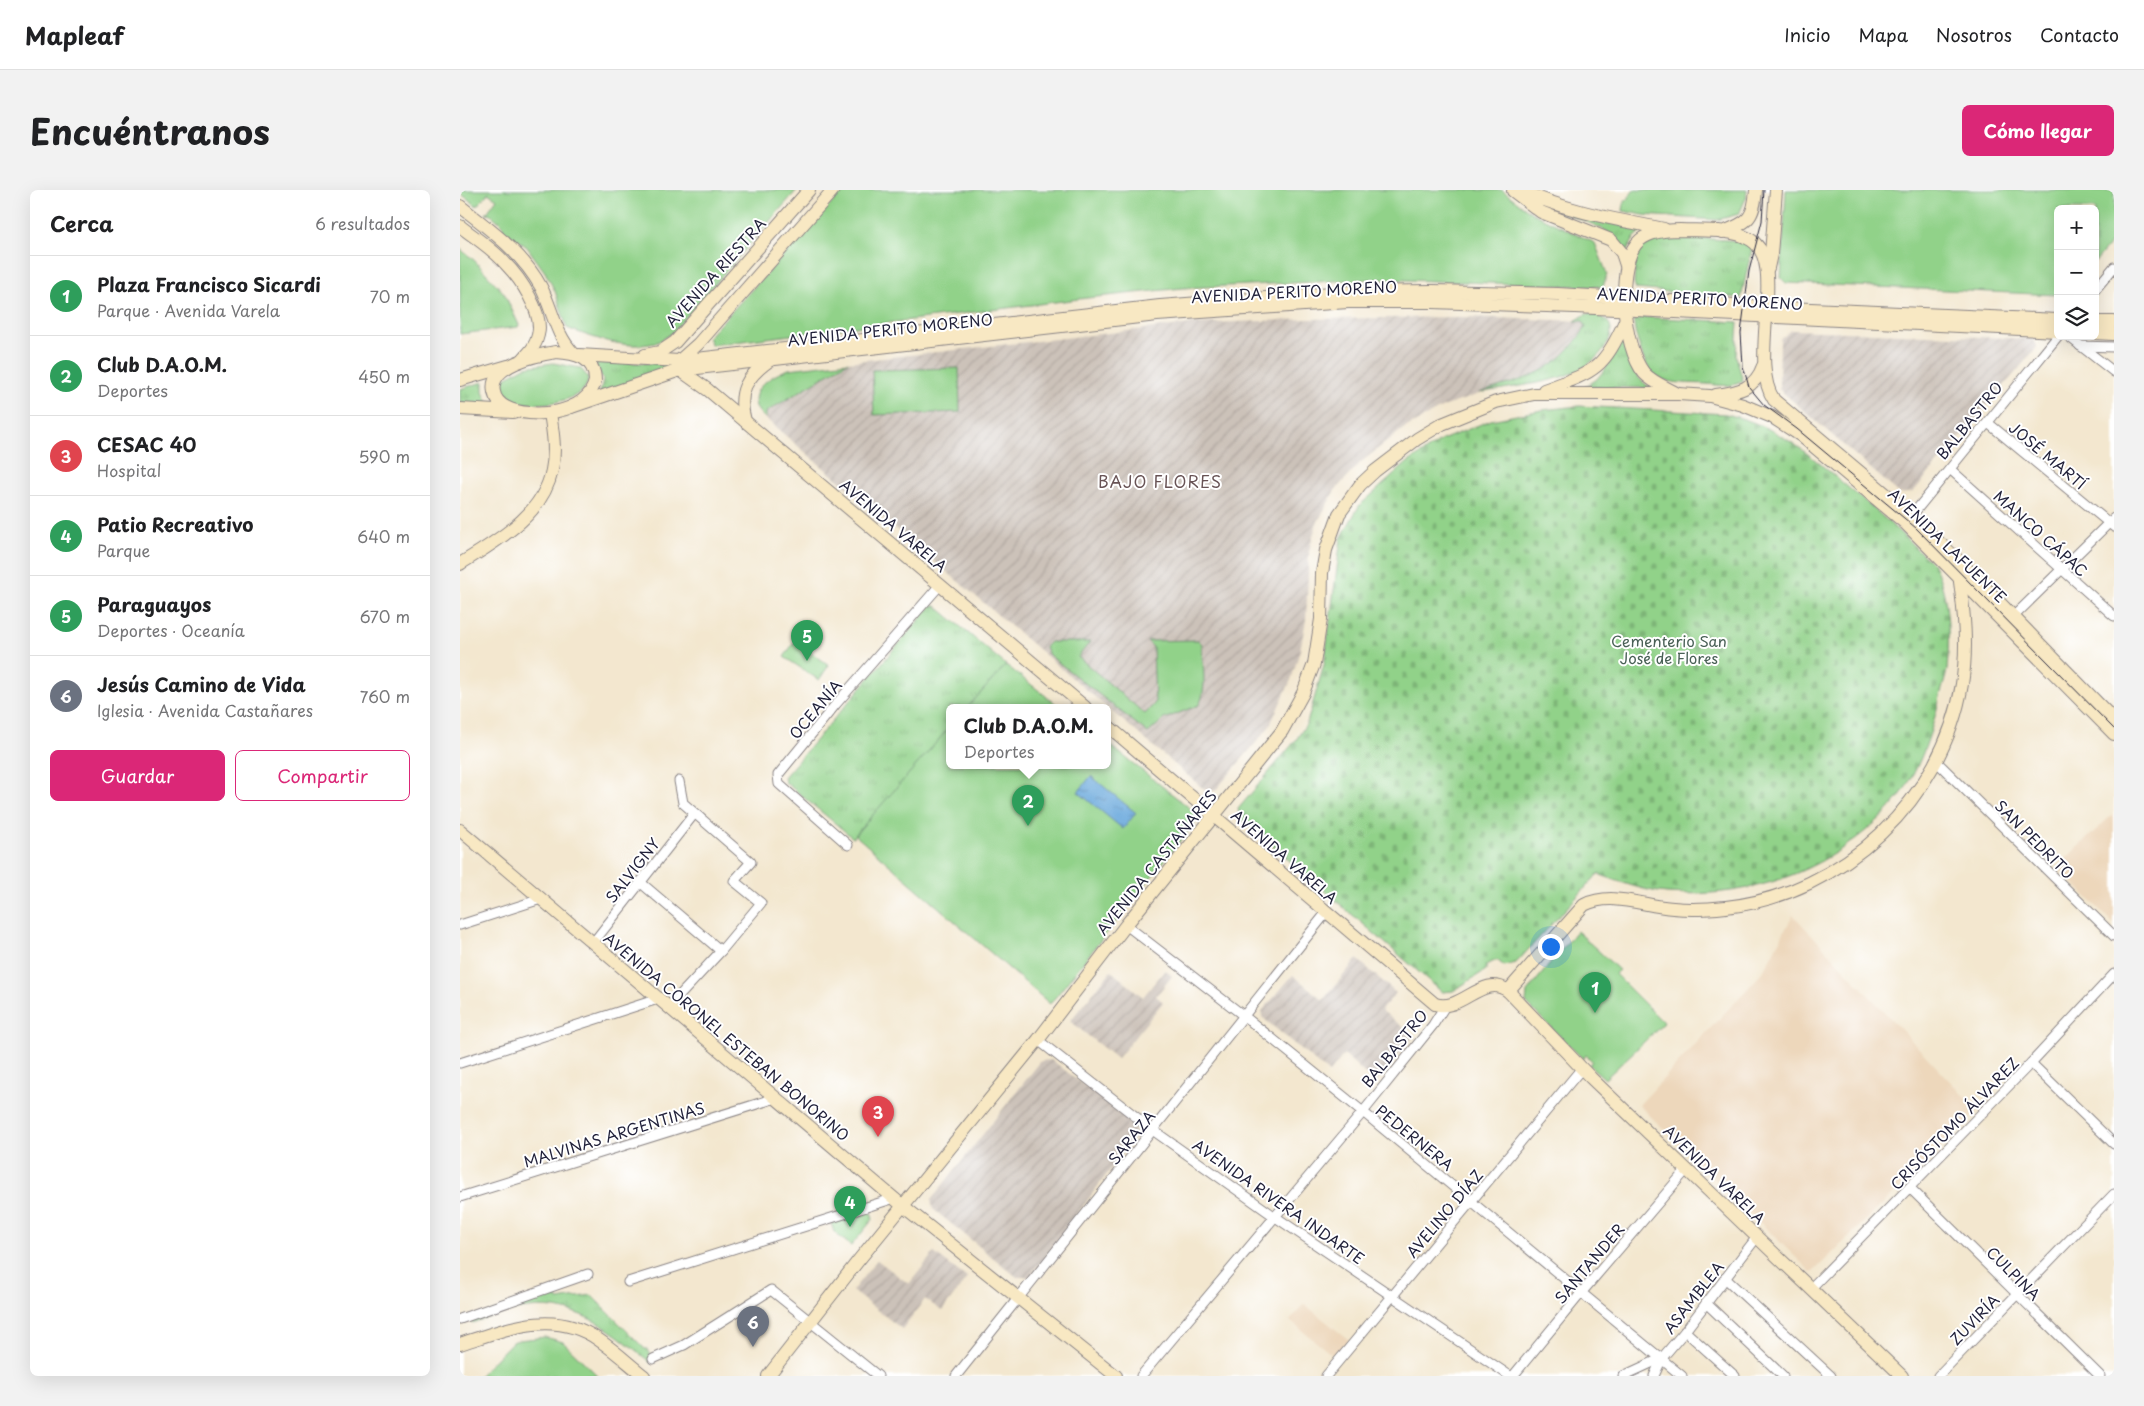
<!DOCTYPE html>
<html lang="es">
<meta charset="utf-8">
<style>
:root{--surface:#fff;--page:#f2f2f2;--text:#202124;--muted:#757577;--line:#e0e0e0;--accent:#db2777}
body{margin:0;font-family:"Playpen Sans",sans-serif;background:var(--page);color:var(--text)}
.controls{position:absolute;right:15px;top:15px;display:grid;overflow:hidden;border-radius:8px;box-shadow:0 5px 20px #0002}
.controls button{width:45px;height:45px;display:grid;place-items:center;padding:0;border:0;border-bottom:1px solid var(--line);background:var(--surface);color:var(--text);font:25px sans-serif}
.you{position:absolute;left:1090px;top:756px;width:18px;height:18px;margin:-12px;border:4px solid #fff;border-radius:50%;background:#1a73e8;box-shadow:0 0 0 8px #1a73e833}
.badge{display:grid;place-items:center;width:32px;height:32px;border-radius:50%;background:var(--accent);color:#fff;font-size:16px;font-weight:700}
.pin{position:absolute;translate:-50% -41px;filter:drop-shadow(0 1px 2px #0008)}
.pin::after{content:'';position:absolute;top:26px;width:18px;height:15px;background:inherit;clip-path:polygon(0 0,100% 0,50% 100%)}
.popup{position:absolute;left:486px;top:514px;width:165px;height:65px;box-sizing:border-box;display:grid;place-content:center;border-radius:8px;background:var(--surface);filter:drop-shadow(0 1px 4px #0005);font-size:16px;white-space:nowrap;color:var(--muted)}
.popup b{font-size:19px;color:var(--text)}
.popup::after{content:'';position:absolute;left:50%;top:100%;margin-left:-10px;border:10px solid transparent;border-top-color:var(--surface)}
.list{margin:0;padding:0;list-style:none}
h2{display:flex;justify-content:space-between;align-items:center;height:65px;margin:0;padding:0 20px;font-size:21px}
h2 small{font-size:16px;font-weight:400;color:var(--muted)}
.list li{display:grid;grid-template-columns:32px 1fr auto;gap:15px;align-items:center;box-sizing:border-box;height:80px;padding:0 20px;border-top:1px solid var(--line)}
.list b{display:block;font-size:19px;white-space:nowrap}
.list p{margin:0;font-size:16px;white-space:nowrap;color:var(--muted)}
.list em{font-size:16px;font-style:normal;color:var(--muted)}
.actions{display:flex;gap:10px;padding:15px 20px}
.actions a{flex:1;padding:11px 0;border:1px solid var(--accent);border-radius:8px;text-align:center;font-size:18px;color:var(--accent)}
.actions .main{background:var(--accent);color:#fff}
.icon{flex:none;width:28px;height:28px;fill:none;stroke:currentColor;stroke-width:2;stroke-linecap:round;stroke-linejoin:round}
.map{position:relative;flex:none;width:1654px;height:1186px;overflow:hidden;border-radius:8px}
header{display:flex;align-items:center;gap:30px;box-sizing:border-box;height:70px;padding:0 25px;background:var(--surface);border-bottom:1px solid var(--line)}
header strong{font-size:24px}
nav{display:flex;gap:28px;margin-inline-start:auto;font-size:18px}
.intro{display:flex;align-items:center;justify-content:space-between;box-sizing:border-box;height:120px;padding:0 30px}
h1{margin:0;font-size:35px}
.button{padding:12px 22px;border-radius:8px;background:var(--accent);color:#fff;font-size:18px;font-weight:700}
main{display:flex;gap:30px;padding:0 30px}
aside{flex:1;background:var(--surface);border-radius:8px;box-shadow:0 5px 20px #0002}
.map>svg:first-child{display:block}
.built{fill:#edd7bb}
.industrial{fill:url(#industrial-furrows)}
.grass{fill:url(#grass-tufts);stroke:#5a7a62}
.cemetery{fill:url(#cemetery-stones);stroke:#5a7a62}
.park{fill:#91d289;stroke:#5a7a62}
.water{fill:url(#water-ripples);stroke:#46658c}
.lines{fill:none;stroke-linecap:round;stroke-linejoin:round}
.street-casing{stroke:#8a8485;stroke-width:11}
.secondary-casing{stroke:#8a8485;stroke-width:14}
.street{stroke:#fff;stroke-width:9}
.secondary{stroke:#f8e8c3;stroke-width:12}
.tram{stroke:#22223b;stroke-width:1}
.labels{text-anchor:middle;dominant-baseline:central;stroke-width:4;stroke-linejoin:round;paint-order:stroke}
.street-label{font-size:15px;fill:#22223b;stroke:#fff}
.park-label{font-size:15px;fill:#496056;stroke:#fff}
.neighbourhood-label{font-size:16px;letter-spacing:1px;fill:#685355;stroke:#fff}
</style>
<header>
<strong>Mapleaf</strong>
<nav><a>Inicio</a><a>Mapa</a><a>Nosotros</a><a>Contacto</a></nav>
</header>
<div class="intro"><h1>Encuéntranos</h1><a class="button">Cómo llegar</a></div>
<main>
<aside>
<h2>Cerca<small>6 resultados</small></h2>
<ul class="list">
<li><span class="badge" style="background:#2e9e5b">1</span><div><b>Plaza Francisco Sicardi</b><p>Parque · Avenida Varela</p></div><em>70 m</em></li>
<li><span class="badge" style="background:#2e9e5b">2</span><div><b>Club D.A.O.M.</b><p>Deportes</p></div><em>450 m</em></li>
<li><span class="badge" style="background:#e0444e">3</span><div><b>CESAC 40</b><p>Hospital</p></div><em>590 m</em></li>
<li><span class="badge" style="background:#2e9e5b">4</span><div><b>Patio Recreativo</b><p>Parque</p></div><em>640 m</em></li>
<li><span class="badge" style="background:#2e9e5b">5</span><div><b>Paraguayos</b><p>Deportes · Oceanía</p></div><em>670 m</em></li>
<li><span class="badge" style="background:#6b7280">6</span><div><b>Jesús Camino de Vida</b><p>Iglesia · Avenida Castañares</p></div><em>760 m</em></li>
</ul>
<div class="actions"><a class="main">Guardar</a><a>Compartir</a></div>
</aside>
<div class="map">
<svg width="1654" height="1186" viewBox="0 0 1654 1186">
<defs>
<pattern id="industrial-furrows" width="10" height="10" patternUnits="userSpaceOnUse" patternTransform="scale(1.25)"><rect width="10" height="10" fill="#ccc2b9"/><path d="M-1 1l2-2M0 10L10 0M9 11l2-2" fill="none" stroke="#afa6a0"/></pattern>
<pattern id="grass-tufts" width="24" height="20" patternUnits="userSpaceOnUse" patternTransform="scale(1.25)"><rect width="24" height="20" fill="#91d289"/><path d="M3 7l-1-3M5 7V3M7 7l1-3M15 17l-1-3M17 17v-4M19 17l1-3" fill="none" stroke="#7db477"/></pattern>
<pattern id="cemetery-stones" width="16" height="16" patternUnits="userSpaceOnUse" patternTransform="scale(1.25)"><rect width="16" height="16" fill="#91d289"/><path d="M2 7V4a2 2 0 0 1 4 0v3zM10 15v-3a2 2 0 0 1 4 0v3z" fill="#7db477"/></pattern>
<pattern id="water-ripples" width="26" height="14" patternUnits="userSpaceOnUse" patternTransform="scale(1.25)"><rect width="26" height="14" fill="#69a8dc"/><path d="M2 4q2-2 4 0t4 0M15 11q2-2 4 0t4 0" fill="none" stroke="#5688b4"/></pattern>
</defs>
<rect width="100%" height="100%" fill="#fff"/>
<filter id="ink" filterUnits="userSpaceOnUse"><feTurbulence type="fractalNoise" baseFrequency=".02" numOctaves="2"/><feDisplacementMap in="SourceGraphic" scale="10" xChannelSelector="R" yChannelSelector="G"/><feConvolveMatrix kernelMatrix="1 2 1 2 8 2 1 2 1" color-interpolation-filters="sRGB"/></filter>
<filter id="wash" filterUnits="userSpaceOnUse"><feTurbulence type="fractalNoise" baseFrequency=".0096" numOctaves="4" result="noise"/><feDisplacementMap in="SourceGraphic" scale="20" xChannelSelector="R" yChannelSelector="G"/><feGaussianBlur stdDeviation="1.12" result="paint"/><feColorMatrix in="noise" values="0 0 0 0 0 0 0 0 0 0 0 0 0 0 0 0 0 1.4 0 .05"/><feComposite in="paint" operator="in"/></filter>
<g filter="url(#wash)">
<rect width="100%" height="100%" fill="#f3e7cf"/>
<g class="built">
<path d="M1654,623V734L1597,677Z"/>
<path d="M1333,725L1518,921L1352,1083L1179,915L1303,782Z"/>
<path d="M844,1114L889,1150L875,1167L830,1131Z"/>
</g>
<g class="industrial">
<path d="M1004,127L1123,131L1126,138L1109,159L1088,179L983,217L943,239L901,272L875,300L856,335L849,361L846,430L840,460L831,490L809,537L755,601L745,600L306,229V222L388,172L730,134L848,129Z"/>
<path d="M1332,140L1573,149L1577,157L1453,302L1440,304L1319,199L1320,149Z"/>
<path d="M897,769L936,803L921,820L954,846L915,893L884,864L869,883L802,827V821L833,785L863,810Z"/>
<path d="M705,780L712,786L696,806L703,812L657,869L610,831L651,781L683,807Z"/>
<path d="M592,870L674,935L676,946L569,1087H557L473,1019L471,1010L581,871Z"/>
<path d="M474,1063L507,1088L482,1121L465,1109L442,1139L392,1101L417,1070L449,1094Z"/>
</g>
<g class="grass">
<path d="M1084,16L1185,38L1175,47L1167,61C1150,34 1112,28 1084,16Z"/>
<path d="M1204,46L1283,51L1292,58L1281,108L1176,99L1174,93L1176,61L1187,49Z"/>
<path d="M1126,124C1172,127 1145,166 1121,179C1096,193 1049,197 1019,203C1069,187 1095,184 1126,137L1123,131H1115Z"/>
<path d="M1181,127L1278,132L1276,166L1283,191C1272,198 1258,195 1246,194C1213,192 1192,197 1181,161C1178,152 1174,141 1174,131Z"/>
<path d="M1163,147C1171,169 1169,184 1191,198L1125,197L1137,189L1148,175Z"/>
<path d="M134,171L203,174L210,177L198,184L140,204L143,190Z"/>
<path d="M23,192V202L29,215L0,213V199Z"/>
<path d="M471,416H476L546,475L508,517H489V538L393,648L325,592L324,587Z"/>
<path d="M95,1102L98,1110L131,1105L185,1159H187L193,1168L191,1173C154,1142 120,1112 68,1118C49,1120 30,1127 12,1133L11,1129L65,1111L81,1109L80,1106Z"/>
</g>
<path class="cemetery" d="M1119,216L1266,224C1321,237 1348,264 1390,299C1414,318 1437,339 1459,361C1464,366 1473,372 1476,379C1489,409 1490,447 1487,479C1486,489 1481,500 1479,511C1470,547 1459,582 1436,611C1427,623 1414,634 1403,643C1346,689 1281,708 1207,703C1184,701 1160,692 1138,684L1056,773L1044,776L1037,770L1026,775V780L993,801L982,802L780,628L778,619L836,550L847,533L864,475L881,348L899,316L947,273L982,250L1031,230L1082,220Z"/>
<g class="park">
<path d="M0,0H337L212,143C207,146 201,151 195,153C167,160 133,148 107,138L95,101L85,82L67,57L43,40V35L29,23L26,24L37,9L28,3L17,16L0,3Z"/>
<path d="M384,0H1042L1072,23L1135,53L1147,84L1143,97L917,89L723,98L627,108L251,155L248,147Z"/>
<path d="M1174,0H1287L1286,8L1279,24L1257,30L1183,25L1163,21L1164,13Z"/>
<path d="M1326,0H1654V49L1635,72V19H1598V105L1326,93L1321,88Z"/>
<path d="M0,59L14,70L44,103L59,135L58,137L0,144Z"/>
<path d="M388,172L306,222V229C302,225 297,221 296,216C290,197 315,184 329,179Z"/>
<path d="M93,173L120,178L128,187C130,215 62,220 45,207L41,198L45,188L65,177Z"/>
<path d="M499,178L500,222L414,225L412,180Z"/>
<path d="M738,450L742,454C742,473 748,498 739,515L704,529L688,543L589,465L585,457L590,452H630L618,467L685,524L695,513L693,457L687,451Z"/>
<path d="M335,451L369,475L359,490L324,467Z"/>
<path d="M546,475L600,517H508Z"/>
<path d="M489,538V575H647V553L740,626L590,814L395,645Z"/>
<path d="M1117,741L1159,780L1155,784L1204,833L1145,889L1129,875L1132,871L1126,865L1123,869L1066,813L1067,802Z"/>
<path d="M410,1020L413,1029L391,1056L374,1042L371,1033Z"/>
<path d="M85,1147L103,1152L138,1186H19L52,1152L59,1150Z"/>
</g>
<path class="water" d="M631,586L676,623L663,639L618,602Z"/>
</g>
<g filter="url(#ink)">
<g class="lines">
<g class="street-casing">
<g id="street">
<path d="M1635,100L1654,77"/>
<path d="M1608,146L1654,182"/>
<path d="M1620,156L1654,157"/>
<path d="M1528,233L1654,337"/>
<path d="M1490,279L1654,426"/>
<path d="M1449,329L1598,146"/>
<path d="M1550,430L1654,328"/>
<path d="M1476,571L1654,746"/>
<path d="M388,655L319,594L318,585L376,514L480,395"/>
<path d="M180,692L261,761"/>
<path d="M0,735L81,709"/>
<path d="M666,735L784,826L903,922L1222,1186"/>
<path d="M133,753L234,624"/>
<path d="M208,818L261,761L301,713L274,691L291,672L223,613L219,591"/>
<path d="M578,850L694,941L814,1026L1050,1186"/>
<path d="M0,873L198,809"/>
<path d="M1571,873L1654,954"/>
<path d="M1450,998L1640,1186"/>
<path d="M0,1007L316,908"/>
<path d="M1265,1088L1371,1186"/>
<path d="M168,1092L435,1008"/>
<path d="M1350,1099L1571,873L1654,784"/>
<path d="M1246,1113L1323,1186"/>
<path d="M0,1129L128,1084"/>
<path d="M1225,1141L1275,1186"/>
<path d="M193,1169L224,1155L311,1100L418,1186"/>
<path d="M496,1186L866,723"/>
<path d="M681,1186L903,922L973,835L985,816"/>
<path d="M866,1186L1122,878"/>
<path d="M1053,1186L1122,1102L1227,979"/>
<path d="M1163,1186L1202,1168"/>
<path d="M1194,1186L1202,1168L1225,1141L1297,1047"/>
<path d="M1478,1186L1654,1004"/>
</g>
</g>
<g class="secondary-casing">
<g id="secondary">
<path d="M1060,0C1105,21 1155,29 1204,39"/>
<path d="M1053,1L1081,22L1151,50L1162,63L1166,75"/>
<path d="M0,16C30,40 62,62 81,97C93,120 95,144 113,163"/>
<path d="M0,36C15,48 33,59 45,73C60,88 84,123 78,145C76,155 71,161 64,168"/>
<path d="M1263,42C1289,32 1294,28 1296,0"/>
<path d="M1308,78L1311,64L1316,0"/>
<path d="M1635,132H1654"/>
<path d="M1635,143L1654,144"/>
<path d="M96,162C115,163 135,167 135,191C128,224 71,230 46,217C40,214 35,208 34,202C28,175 77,165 96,162Z"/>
<path d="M119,165L219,171L700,116L885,102L973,101L1098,104L1307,117L1598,130"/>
<path d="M185,165L200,162L215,152L349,0"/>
<path d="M219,171L238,154L373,0"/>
<path d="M220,180L248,200L625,517"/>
<path d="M0,190L48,176"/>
<path d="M1084,200C1133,182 1143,181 1165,131"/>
<path d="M1216,203C1205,197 1192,192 1184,183C1163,158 1154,72 1180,50C1191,41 1207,40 1220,40C1242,41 1271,38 1291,50C1328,73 1287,171 1314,210L1438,314L1498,370L1654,530"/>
<path d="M1256,205C1278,202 1295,199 1303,176"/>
<path d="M111,217L220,180L697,125L888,112H972L1115,117L1598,141"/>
<path d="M0,219L53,222"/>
<path d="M285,231C277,202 286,187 310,170"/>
<path d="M0,374C36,351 83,326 92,280C96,261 93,242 90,223"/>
<path d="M647,535L975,814C1002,823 1023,782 1048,801L1131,888L1442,1186"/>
<path d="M0,640L443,1016L656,1186"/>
<path d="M1048,801L1124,715C1152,701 1183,716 1213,718C1231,720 1248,719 1266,717C1383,704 1483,609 1502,494C1508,457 1504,421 1499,384"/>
<path d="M0,1154C46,1139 94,1118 139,1150C155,1161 169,1174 184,1186"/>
<path d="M308,1186L398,1071L578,850L666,735L822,541L843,503L854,474L861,429L862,383L866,360L879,324L900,295L915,281L957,249L982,234L1036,212L1074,204H1218L1250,206L1283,215L1312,227L1340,245L1445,333L1654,544"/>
</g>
</g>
<use href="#street" class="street"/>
<use href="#secondary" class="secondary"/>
<path class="tram" d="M1304,0L1302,31L1289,81L1281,143L1283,176L1289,197L1304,215L1337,239L1456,338L1654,539"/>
</g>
</g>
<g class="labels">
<g class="street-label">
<text transform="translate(255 82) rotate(-48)">AVENIDA RIESTRA</text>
<text transform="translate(834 101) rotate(-3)">AVENIDA PERITO MORENO</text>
<text transform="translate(1240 108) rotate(3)">AVENIDA PERITO MORENO</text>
<text transform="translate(430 139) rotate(-6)">AVENIDA PERITO MORENO</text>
<text transform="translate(1509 230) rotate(-51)">BALBASTRO</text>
<text transform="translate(1588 265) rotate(40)">JOSÉ MARTÍ</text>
<text transform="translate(434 335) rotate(40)">AVENIDA VARELA</text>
<text transform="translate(1581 343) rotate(42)">MANCO CÁPAC</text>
<text transform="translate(1488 355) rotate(44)">AVENIDA LAFUENTE</text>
<text transform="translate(355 519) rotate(-50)">OCEANÍA</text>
<text transform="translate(1575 649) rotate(45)">SAN PEDRITO</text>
<text transform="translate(825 666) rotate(41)">AVENIDA VARELA</text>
<text transform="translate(696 672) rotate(-51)">AVENIDA CASTAÑARES</text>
<text transform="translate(172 680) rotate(-52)">SALVIGNY</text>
<text transform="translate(267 846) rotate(40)">AVENIDA CORONEL ESTEBAN BONORINO</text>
<text transform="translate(934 858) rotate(-51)">BALBASTRO</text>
<text transform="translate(1494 933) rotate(-46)">CRISÓSTOMO ÁLVAREZ</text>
<text transform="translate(154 944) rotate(-17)">MALVINAS ARGENTINAS</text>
<text transform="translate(671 947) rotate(-51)">SARAZA</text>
<text transform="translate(955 947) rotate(39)">PEDERNERA</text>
<text transform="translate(1255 984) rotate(44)">AVENIDA VARELA</text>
<text transform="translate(819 1011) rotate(35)">AVENIDA RIVERA INDARTE</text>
<text transform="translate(984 1023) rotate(-50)">AVELINO DÍAZ</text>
<text transform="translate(1129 1073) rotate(-50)">SANTANDER</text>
<text transform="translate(1554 1083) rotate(45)">CULPINA</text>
<text transform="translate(1233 1107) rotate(-52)">ASAMBLEA</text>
<text transform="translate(1514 1129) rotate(-46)">ZUVIRÍA</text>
</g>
<g class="park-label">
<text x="1209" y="450">Cementerio San<tspan x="1209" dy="17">José de Flores</tspan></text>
</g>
<g class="neighbourhood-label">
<text x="700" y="291">BAJO FLORES</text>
</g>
</g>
</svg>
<div class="controls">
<button>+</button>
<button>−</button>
<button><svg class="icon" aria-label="layers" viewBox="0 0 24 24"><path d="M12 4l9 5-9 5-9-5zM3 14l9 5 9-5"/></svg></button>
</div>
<div class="you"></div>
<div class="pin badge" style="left:1135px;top:823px;background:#2e9e5b">1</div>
<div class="pin badge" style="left:568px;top:636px;background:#2e9e5b">2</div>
<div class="popup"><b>Club D.A.O.M.</b>Deportes</div>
<div class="pin badge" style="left:418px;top:947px;background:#e0444e">3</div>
<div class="pin badge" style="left:390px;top:1037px;background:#2e9e5b">4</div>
<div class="pin badge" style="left:347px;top:471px;background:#2e9e5b">5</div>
<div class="pin badge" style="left:293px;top:1157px;background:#6b7280">6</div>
</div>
</main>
